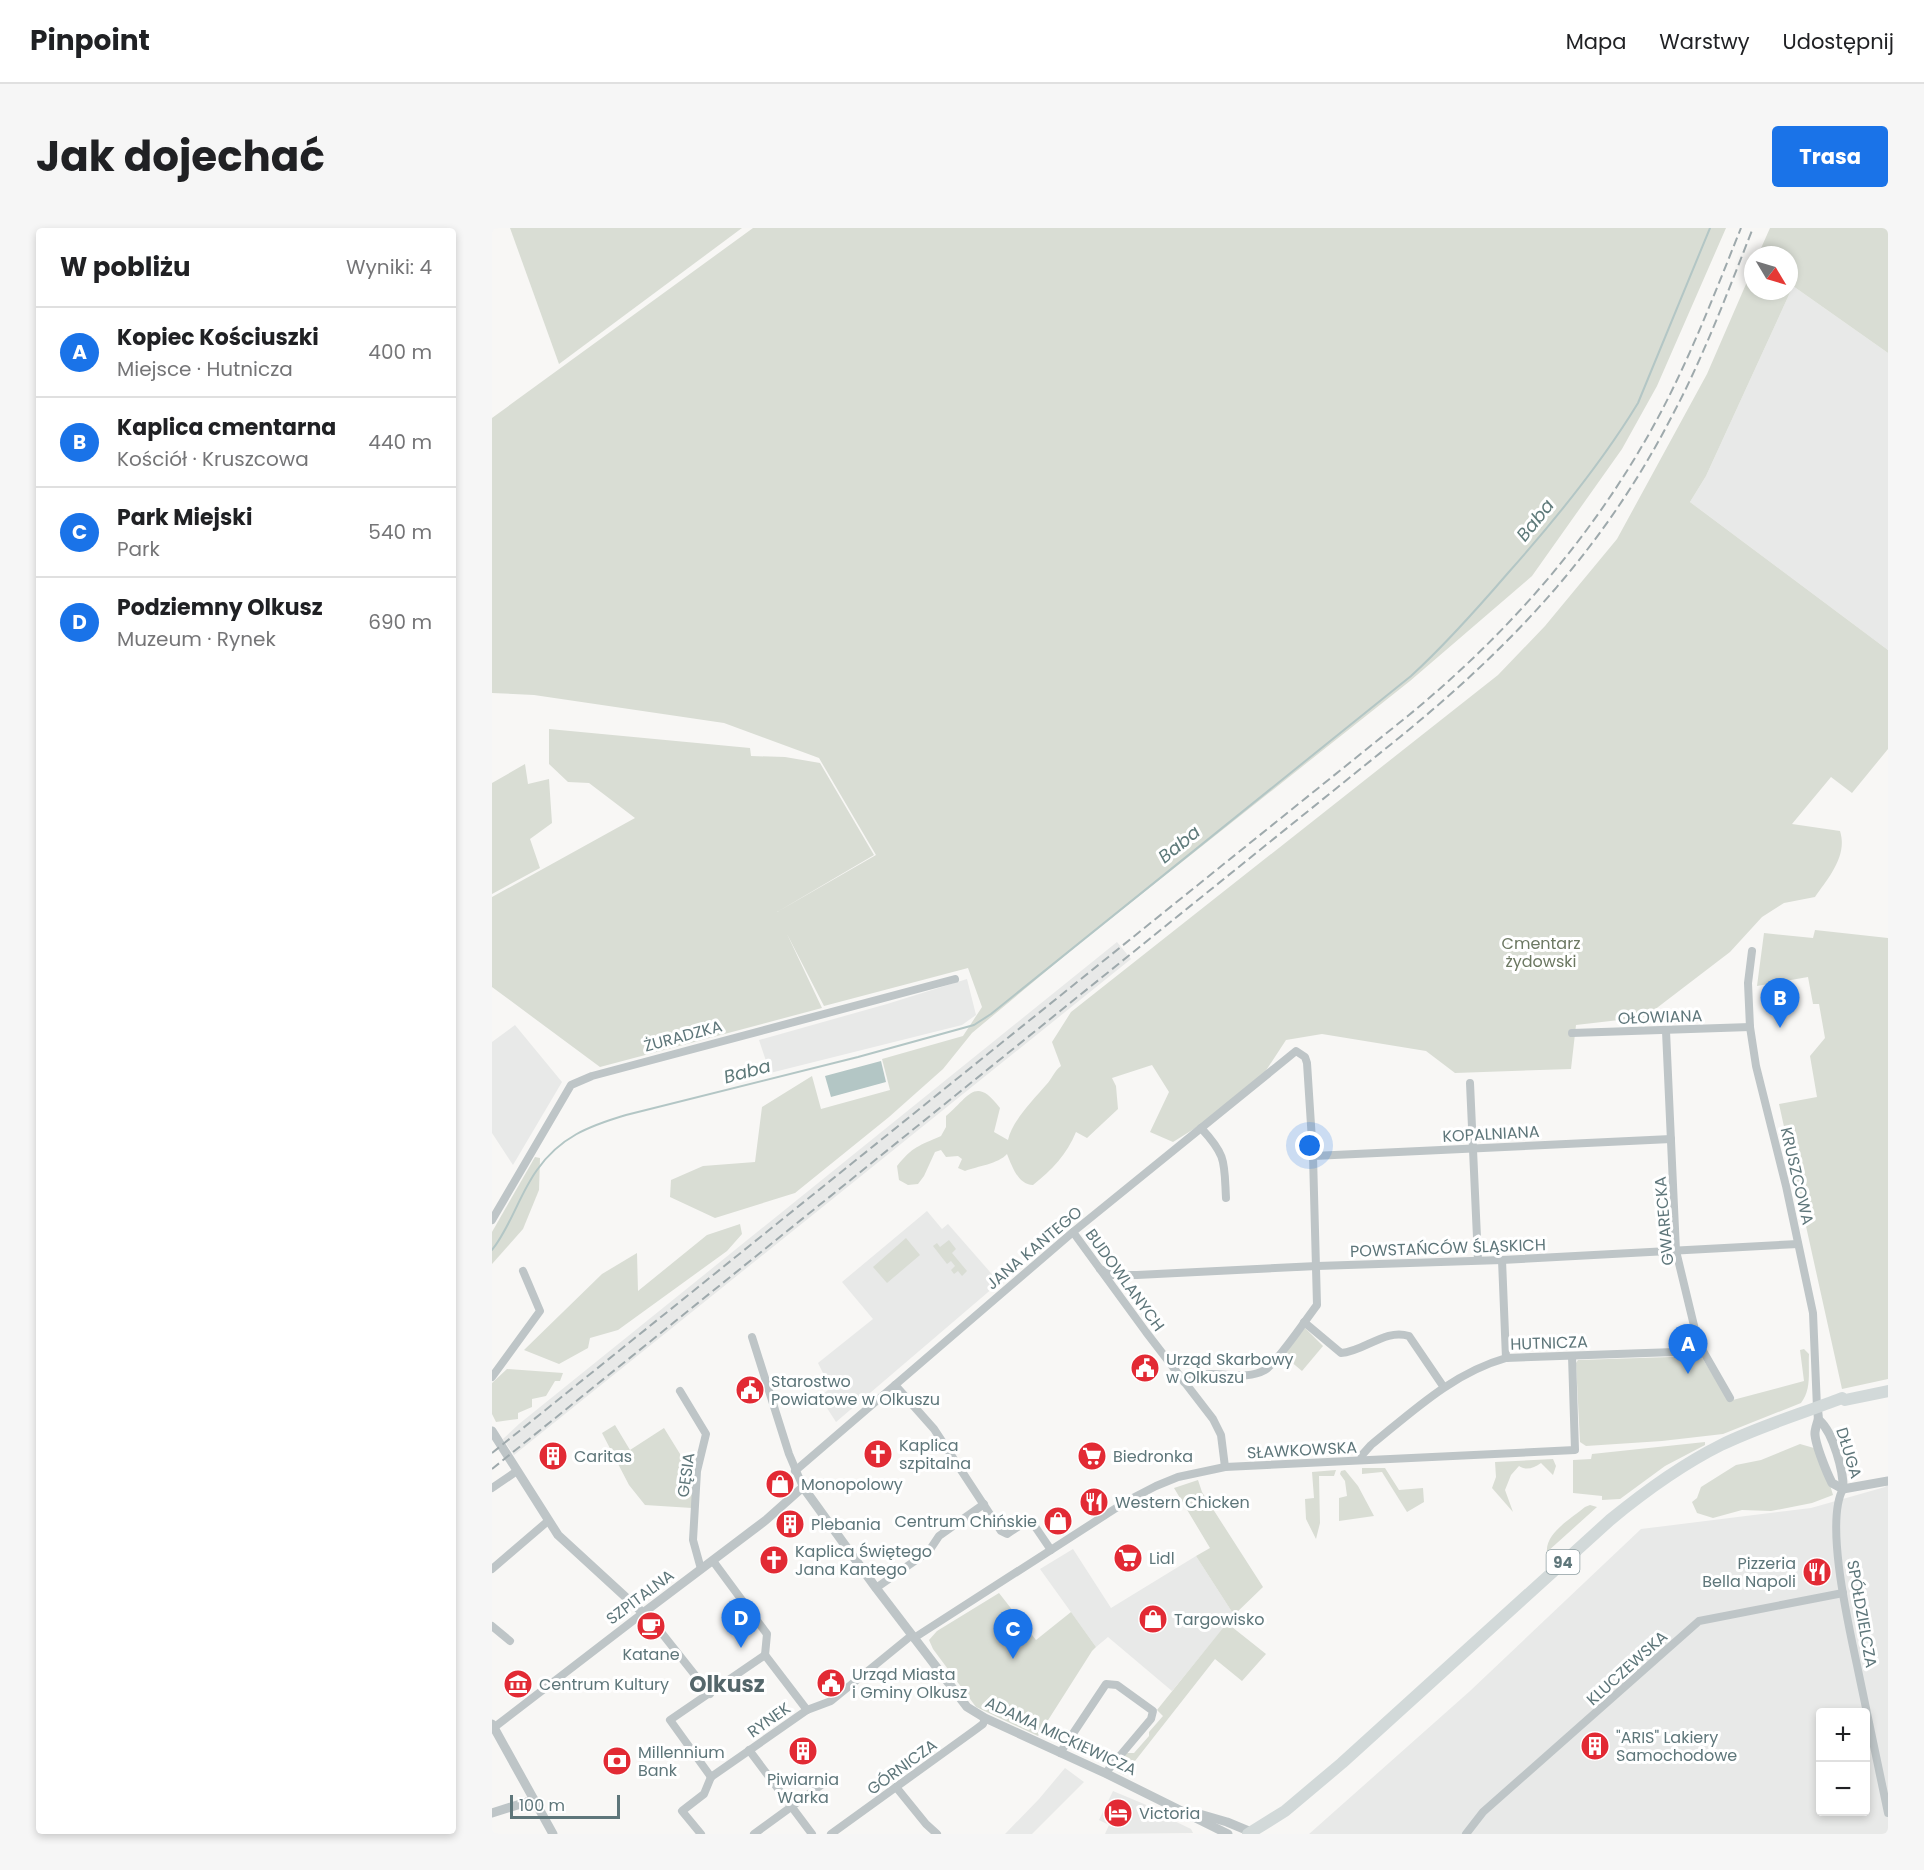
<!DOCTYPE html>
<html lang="pl">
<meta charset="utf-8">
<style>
:root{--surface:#fff;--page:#f6f6f6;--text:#202124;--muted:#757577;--line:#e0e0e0;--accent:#1a73e8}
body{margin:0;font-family:Poppins,sans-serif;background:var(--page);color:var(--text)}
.controls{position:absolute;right:18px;bottom:18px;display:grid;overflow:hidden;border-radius:6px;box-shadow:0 3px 9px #0003}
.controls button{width:54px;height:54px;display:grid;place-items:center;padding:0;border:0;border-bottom:2px solid var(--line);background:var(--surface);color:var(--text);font:30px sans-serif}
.compass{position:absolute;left:1252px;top:18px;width:54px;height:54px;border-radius:50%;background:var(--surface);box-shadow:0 3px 9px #0003;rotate:128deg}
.scale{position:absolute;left:18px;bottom:15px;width:110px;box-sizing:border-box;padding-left:6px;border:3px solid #5e767a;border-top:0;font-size:16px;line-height:21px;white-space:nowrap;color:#5e767a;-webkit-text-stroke:4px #fff;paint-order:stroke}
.you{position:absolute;left:818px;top:918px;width:21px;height:21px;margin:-15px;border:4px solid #fff;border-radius:50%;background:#1a73e8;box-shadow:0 0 0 9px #1a73e833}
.badge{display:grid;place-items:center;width:39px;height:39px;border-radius:50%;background:var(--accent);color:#fff;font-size:20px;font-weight:700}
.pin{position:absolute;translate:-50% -50px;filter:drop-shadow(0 2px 3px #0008)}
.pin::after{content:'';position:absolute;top:32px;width:21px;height:18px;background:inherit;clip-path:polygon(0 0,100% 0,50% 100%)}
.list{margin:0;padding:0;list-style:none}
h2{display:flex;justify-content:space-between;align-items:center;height:78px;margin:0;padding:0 24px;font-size:26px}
h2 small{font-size:20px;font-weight:400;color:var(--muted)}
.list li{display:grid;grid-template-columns:39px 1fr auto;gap:18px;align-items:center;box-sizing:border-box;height:90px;padding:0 24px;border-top:2px solid var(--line)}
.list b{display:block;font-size:22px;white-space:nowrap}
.list p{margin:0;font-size:20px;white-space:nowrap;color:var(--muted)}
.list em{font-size:20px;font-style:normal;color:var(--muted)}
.map{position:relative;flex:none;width:1396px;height:1606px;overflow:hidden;border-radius:6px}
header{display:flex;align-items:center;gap:36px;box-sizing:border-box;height:84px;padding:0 30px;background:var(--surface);border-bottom:2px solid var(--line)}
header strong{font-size:28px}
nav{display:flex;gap:33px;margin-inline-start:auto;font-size:21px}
.intro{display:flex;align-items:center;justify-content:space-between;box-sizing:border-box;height:144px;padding:0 36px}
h1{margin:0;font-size:42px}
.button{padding:15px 27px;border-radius:6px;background:var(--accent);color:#fff;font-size:21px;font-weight:700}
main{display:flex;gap:36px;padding:0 36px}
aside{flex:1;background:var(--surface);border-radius:6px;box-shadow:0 3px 9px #0003}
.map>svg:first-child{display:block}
.built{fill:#e8e9e8;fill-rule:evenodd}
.green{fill:#d9ddd4}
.water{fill:#b3c6c5}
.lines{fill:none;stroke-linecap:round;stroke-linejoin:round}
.stream{stroke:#b3c6c5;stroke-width:2}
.minor{stroke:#bec5c7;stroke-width:8}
.tertiary{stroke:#bec5c7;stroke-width:9}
.primary{stroke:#d2d9d9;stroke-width:12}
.rail{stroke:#9ea9ac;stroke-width:2;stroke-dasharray:9 4.5;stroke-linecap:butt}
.labels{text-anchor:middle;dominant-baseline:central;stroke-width:6;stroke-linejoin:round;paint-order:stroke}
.shield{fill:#fff;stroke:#8e9fa2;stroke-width:1.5}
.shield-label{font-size:15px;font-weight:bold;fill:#5e767a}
.park-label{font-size:16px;fill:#6c7862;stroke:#fff}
.street-label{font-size:16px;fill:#5e767a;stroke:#fff}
.poi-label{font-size:16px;fill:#5e767a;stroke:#fff;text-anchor:start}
.water-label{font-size:18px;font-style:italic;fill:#5e7a7a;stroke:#fff}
.district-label{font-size:22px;font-weight:bold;fill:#55676b;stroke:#fff}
</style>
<header>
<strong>Pinpoint</strong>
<nav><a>Mapa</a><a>Warstwy</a><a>Udostępnij</a></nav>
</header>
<div class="intro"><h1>Jak dojechać</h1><a class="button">Trasa</a></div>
<main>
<aside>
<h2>W pobliżu<small>Wyniki: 4</small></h2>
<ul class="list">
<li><span class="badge">A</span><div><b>Kopiec Kościuszki</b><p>Miejsce · Hutnicza</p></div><em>400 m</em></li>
<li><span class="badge">B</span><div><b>Kaplica cmentarna</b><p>Kościół · Kruszcowa</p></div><em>440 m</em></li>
<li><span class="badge">C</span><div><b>Park Miejski</b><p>Park</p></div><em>540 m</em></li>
<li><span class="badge">D</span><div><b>Podziemny Olkusz</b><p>Muzeum · Rynek</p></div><em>690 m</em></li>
</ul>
</aside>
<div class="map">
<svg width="1396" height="1606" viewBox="0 0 1396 1606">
<rect width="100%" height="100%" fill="#f8f7f5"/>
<g class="built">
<path d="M1301,58L1396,125V422L1198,274L1214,248Z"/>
<path d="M625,714L639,731L22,1227L11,1211L27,1196Z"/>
<path d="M475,751L484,787L470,797L278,845L267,812L395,776Z"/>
<path d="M23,797L70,854L21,937L0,905V814Z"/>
<path d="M435,983L450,1001L456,996L505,1052L500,1056L502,1059L344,1194L328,1169L336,1162V1155L326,1135L381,1091L350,1054Z"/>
<path d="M1396,1255V1606H817L978,1463L1149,1301L1319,1280L1393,1259ZM1328,1484H1374V1584H1328Z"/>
<path d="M581,1321L619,1380L704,1328L742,1387L680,1463L616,1409L604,1419L548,1341Z"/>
<path d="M573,1540L592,1554L540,1606H513L547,1571Z"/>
<path d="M621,1563L671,1584L672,1588L699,1601L701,1605L613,1606L617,1597L607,1592Z"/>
</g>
<g class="green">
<path d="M18,0H250L67,136Z"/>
<path d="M261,0H1234L1165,158L1130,221L1040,348L918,453L588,715L480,805L451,841L397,889L303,965L223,990L178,969L179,952L211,938L263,934L270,879L320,848L329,881L398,862L390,831L471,808L490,779L476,740L332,778L295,706L330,780L108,839L0,759V669L143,590L97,555L76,554L57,536V501L258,520L259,528L293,529L328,535L382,627L285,684L384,627L327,530L232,495L42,467L0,465V190Z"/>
<path d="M1278,0H1396V125L1301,58L1214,248L1198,274L1396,422V521L1360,565L1339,549L1300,596L1348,603C1356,628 1336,650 1323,669L1292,675L1270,689L1238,724L1153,789L1084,797L1079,841L963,845L934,823L830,806L794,812L773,844L713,894L681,914L658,904L677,864L660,837L620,850L624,858L626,881L595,910L584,904C575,926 560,942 541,957C526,957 520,938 515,926C506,936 486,938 473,943L466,940L470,931L466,928L454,929L449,922L443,924L432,948L426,956L416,957L407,952L405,938C421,918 427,918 449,908L454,899V888C477,869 483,847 508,880L502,904L516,912C520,893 542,871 554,857C560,851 562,843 569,838L560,814L579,784L1006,447L1053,398L1125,311L1215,146L1261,40V63H1297V27H1266Z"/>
<path d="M33,536L36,556L57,551L60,595L38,611L48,640L0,666V555Z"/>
<path d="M1323,702L1396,710V1151L1350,1161L1287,876L1325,869L1318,828L1333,810L1327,776H1321L1316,749L1265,758L1272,705L1321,710Z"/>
<path d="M43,929L48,930L47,962L31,1001L0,1036V1004Z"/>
<path d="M248,996L250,1006L235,1023L126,1102L98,1110L96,1120L67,1136L32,1122L110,1046L145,1025L146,1063L215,1007Z"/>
<path d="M414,1010L428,1027L395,1055L381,1039Z"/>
<path d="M457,1012L464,1021L460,1025L475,1043L470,1048L466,1043L462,1046L459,1042L463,1038L459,1033L455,1036L441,1018L445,1015L448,1019Z"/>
<path d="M813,1100L831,1118L810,1143L791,1127Z"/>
<path d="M1312,1121L1317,1126C1316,1143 1320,1161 1309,1175L1231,1206L1170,1213L1094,1218L1088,1214L1084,1135L1086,1132L1209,1128L1237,1173L1312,1153L1308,1122Z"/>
<path d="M15,1141L71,1145L68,1153H63L54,1168L40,1171V1179L26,1185V1191L4,1194L0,1186V1155Z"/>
<path d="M123,1197L138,1222L172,1200L201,1247L200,1280L153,1277L137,1257L110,1205Z"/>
<path d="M1213,1214V1217L1173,1238L1128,1271L1110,1272V1268L1081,1265V1232L1099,1231L1100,1226Z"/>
<path d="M1308,1216L1322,1220L1331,1233L1341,1267L1320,1275L1279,1283L1250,1282L1221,1290L1205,1285L1200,1274L1205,1270L1209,1259L1244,1237L1269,1232Z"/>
<path d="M1061,1231L1064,1238L1061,1247L1049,1235C1042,1240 1034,1243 1027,1238L1019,1247L1013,1262L1021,1284L1000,1260L1004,1249L1003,1234Z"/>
<path d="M870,1240H893L907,1262L931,1260L932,1274L915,1284L890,1244L870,1246Z"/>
<path d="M844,1242L842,1248H827L828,1295L824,1311L814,1291L813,1271L822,1270L820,1244Z"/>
<path d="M853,1242L866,1258L882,1288L847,1293V1270L855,1268L853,1253L848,1246L849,1243Z"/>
<path d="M706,1252L710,1264L771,1359L742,1387L704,1328L718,1320L682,1260Z"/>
<path d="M1098,1277L1105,1279L1055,1324C1053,1305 1080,1290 1093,1279Z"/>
<path d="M507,1365L544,1412L579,1384L604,1419L600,1423L546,1508L484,1479L441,1421L437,1412L445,1403Z"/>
<path d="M735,1395L774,1426L750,1453L723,1431L632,1547L621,1541L635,1525H642L657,1508V1504L671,1488L665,1482Z"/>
</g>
<path class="water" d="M389,833L394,854L339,869L333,848Z"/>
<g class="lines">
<path class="stream" d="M0,1022C19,998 27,967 45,942C68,909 97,898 134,887L366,829L482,797L499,786L919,448C954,416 985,381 1016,345C1064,291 1109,236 1146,175L1218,0"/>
<g class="minor">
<path d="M1260,723L1256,755L1258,799L1264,838L1294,958L1321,1085L1325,1180"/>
<path d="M1174,803L1184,1023L1205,1110L1211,1123L1238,1170"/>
<path d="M1080,805L1258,799"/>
<path d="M978,855L986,1032"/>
<path d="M709,900C735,928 732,934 734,970"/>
<path d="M821,928L1179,911"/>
<path d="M0,992L79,857L100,848L463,751"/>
<path d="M581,1004L654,1104L721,1191L729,1207L733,1239"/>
<path d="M1010,1032L1014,1130"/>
<path d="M608,1041L621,1047H645L825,1038L1010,1032L1306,1016"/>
<path d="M812,1094L849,1125C872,1124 893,1100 917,1108L951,1158"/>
<path d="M260,1109L297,1226L311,1259"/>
<path d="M0,1149L48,1083L31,1043"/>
<path d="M403,1157L442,1201L509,1303L515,1306C523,1301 533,1292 542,1297L559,1322"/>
<path d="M188,1163L214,1206L205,1243L201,1312L209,1341"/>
<path d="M869,1232L870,1227L879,1217C921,1183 961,1145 1014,1130L1211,1123"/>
<path d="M303,1243L581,1004L804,823L813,829L815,835L821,928L825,1077C815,1090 784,1136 773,1142C748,1156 715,1136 692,1154"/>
<path d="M0,1260L25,1243"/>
<path d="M1351,1261C1332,1295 1358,1403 1366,1442C1376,1490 1386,1537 1396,1585"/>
<path d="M221,1333L275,1406L273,1427"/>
<path d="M0,1341L56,1293"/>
<path d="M384,1360L437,1323L447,1308L492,1276"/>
<path d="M153,1384L218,1466"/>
<path d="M0,1398L18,1413"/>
<path d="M422,1410L635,1273L664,1258L686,1249L733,1239L1083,1222L1080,1128"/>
<path d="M273,1427L315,1482"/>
<path d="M0,1501L151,1385"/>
<path d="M257,1522L320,1606"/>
<path d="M568,1525L614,1456L625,1457L661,1483L659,1491L616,1542L615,1546"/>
<path d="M219,1549L315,1482L339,1473L420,1407"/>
<path d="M219,1549L178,1492L273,1427"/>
<path d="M404,1559L434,1596L445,1606"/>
<path d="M209,1606L190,1583L212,1566L219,1549"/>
<path d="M262,1606L332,1555"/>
<path d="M339,1606L483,1502L491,1496L493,1490"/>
<path d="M974,1606L991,1584L1207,1393L1351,1365"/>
</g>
<g class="tertiary">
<path d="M1325,1180C1328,1195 1325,1191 1323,1204C1322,1214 1335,1245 1340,1255L1351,1261"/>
<path d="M1328,1193C1341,1205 1352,1243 1351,1261"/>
<path d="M0,1203L66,1307L151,1385L274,1292L311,1259L384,1360L475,1479L493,1490L615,1546L736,1606"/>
<path d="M1351,1261L1396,1253"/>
<path d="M0,1496L61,1606"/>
<path d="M0,1585L41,1572"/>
<path d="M704,1585L735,1594L759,1604"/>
</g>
<path class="primary" d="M756,1606L793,1583L850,1535L1118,1292C1152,1264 1189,1237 1229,1217C1268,1198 1309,1186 1350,1170L1353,1172L1396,1163"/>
<g class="rail">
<path d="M0,1225L917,487C1020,402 1106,303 1169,184C1200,125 1224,62 1249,0"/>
<path d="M0,1241L908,509C1022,416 1112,320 1180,188C1212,128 1236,63 1261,0"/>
</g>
</g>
<defs>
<g id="civic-disc" transform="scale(1.5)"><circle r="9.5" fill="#e22a34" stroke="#fff"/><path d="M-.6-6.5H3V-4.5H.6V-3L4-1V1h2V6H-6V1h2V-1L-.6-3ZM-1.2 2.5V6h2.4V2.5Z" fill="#fff"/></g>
<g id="church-disc" transform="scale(1.5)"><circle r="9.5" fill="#e22a34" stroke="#fff"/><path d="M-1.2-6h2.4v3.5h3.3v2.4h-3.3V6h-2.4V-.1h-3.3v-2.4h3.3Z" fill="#fff"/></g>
<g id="building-disc" transform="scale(1.5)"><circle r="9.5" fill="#e22a34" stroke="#fff"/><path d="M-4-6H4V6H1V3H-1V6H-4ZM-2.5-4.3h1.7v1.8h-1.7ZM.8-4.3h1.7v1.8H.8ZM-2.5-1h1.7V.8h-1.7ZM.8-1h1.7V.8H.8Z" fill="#fff"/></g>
<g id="supermarket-disc" transform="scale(1.5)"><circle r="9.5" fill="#e22a34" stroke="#fff"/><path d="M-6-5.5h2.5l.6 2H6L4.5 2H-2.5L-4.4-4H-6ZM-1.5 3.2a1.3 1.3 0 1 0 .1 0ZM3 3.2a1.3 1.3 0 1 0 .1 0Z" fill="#fff"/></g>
<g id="shop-disc" transform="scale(1.5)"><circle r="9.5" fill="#e22a34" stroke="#fff"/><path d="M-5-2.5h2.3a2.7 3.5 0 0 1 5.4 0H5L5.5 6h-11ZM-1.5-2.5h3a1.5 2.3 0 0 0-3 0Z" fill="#fff"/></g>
<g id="restaurant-disc" transform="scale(1.5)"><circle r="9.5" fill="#e22a34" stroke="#fff"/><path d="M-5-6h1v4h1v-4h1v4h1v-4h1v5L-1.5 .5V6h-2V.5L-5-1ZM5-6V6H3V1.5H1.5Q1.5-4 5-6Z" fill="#fff"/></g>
<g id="cafe-disc" transform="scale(1.5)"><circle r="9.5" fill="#e22a34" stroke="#fff"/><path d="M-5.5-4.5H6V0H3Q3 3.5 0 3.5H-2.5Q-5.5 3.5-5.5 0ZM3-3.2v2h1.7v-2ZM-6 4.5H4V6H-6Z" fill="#fff"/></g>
<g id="museum-disc" transform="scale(1.5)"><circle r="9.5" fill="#e22a34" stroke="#fff"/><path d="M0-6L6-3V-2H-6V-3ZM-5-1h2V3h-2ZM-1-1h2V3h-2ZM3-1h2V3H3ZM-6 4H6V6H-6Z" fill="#fff"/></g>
<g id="bank-disc" transform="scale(1.5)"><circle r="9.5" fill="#e22a34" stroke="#fff"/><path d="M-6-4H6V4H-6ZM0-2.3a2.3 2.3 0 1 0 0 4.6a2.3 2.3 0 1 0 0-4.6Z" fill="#fff"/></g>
<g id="hotel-disc" transform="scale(1.5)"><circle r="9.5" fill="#e22a34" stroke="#fff"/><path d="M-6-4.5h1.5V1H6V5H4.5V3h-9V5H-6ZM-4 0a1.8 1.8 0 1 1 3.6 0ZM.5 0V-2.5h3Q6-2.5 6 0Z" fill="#fff"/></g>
</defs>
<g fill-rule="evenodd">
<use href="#civic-disc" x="653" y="1140"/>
<use href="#civic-disc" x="258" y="1162"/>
<use href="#church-disc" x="386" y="1226"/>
<use href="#building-disc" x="61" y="1228"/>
<use href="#supermarket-disc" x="600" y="1228"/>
<use href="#shop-disc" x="288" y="1256"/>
<use href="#restaurant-disc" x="602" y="1274"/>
<use href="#shop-disc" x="566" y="1293"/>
<use href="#building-disc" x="298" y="1296"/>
<use href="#supermarket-disc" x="636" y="1330"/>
<use href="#church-disc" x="282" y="1332"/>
<use href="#restaurant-disc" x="1325" y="1344"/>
<use href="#shop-disc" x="661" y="1391"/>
<use href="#cafe-disc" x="159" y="1398"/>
<use href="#civic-disc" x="339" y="1455"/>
<use href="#museum-disc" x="26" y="1456"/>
<use href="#building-disc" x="1103" y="1518"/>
<use href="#building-disc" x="311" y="1523"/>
<use href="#bank-disc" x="125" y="1533"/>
<use href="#hotel-disc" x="626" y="1585"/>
</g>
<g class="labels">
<rect class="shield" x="1054.5" y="1322" width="33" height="24" rx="4.5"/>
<g class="shield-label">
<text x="1071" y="1334">94</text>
</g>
<g class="park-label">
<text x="1049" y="715">Cmentarz<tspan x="1049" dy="18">żydowski</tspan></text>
</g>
<g class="street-label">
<text transform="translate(1168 789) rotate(-2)">OŁOWIANA</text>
<text transform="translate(191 808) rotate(-15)">ŻURADZKA</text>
<text transform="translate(999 906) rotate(-3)">KOPALNIANA</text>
<text transform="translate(1305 948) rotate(77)">KRUSZCOWA</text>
<text transform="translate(1172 993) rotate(-95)">GWARECKA</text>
<text transform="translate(542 1020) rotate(-40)">JANA KANTEGO</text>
<text transform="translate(956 1020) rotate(-2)">POWSTAŃCÓW ŚLĄSKICH</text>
<text transform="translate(633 1052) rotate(54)">BUDOWLANYCH</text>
<text transform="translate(1057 1115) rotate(-2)">HUTNICZA</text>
<text transform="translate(810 1222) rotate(-3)">SŁAWKOWSKA</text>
<text transform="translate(1357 1225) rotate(73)">DŁUGA</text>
<text transform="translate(194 1247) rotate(-82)">GĘSIA</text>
<text transform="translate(148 1369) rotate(-37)">SZPITALNA</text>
<text transform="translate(1370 1386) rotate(80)">SPÓŁDZIELCZA</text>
<text transform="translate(1135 1440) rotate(-42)">KLUCZEWSKA</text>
<text transform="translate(277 1492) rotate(-35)">RYNEK</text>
<text transform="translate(569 1508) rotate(25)">ADAMA MICKIEWICZA</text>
<text transform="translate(410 1539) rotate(-36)">GÓRNICZA</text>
</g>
<g class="poi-label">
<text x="674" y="1131">Urząd Skarbowy<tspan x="674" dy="18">w Olkuszu</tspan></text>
<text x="279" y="1153">Starostwo<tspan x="279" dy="18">Powiatowe w Olkuszu</tspan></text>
<text x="407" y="1217">Kaplica<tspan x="407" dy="18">szpitalna</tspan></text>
<text x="82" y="1228">Caritas</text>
<text x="621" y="1228">Biedronka</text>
<text x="309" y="1256">Monopolowy</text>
<text x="623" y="1274">Western Chicken</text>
<text x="545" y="1293" text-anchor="end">Centrum Chińskie</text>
<text x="319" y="1296">Plebania</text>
<text x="303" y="1323">Kaplica Świętego<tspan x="303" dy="18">Jana Kantego</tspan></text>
<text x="657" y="1330">Lidl</text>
<text x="1304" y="1335" text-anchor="end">Pizzeria<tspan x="1304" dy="18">Bella Napoli</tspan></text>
<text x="682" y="1391">Targowisko</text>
<text x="159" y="1426" text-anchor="middle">Katane</text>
<text x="360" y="1446">Urząd Miasta<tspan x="360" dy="18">i Gminy Olkusz</tspan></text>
<text x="47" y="1456">Centrum Kultury</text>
<text x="1124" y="1509">"ARIS" Lakiery<tspan x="1124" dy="18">Samochodowe</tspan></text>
<text x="146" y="1524">Millennium<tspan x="146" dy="18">Bank</tspan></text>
<text x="311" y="1551" text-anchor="middle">Piwiarnia<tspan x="311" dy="18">Warka</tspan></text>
<text x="647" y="1585">Victoria</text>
</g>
<g class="water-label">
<text transform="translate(1043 292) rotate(-51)">Baba</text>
<text transform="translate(687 616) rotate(-39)">Baba</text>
<text transform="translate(255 843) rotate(-15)">Baba</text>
</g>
<g class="district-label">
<text x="235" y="1456">Olkusz</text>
</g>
</g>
</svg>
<div class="controls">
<button>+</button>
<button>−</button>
</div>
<svg class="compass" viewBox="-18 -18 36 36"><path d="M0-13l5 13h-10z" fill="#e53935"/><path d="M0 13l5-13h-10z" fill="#757577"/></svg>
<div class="scale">100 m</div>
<div class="you"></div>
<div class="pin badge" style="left:1196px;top:1146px">A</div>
<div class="pin badge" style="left:1288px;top:800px">B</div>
<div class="pin badge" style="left:521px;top:1431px">C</div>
<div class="pin badge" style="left:249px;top:1420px">D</div>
</div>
</main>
